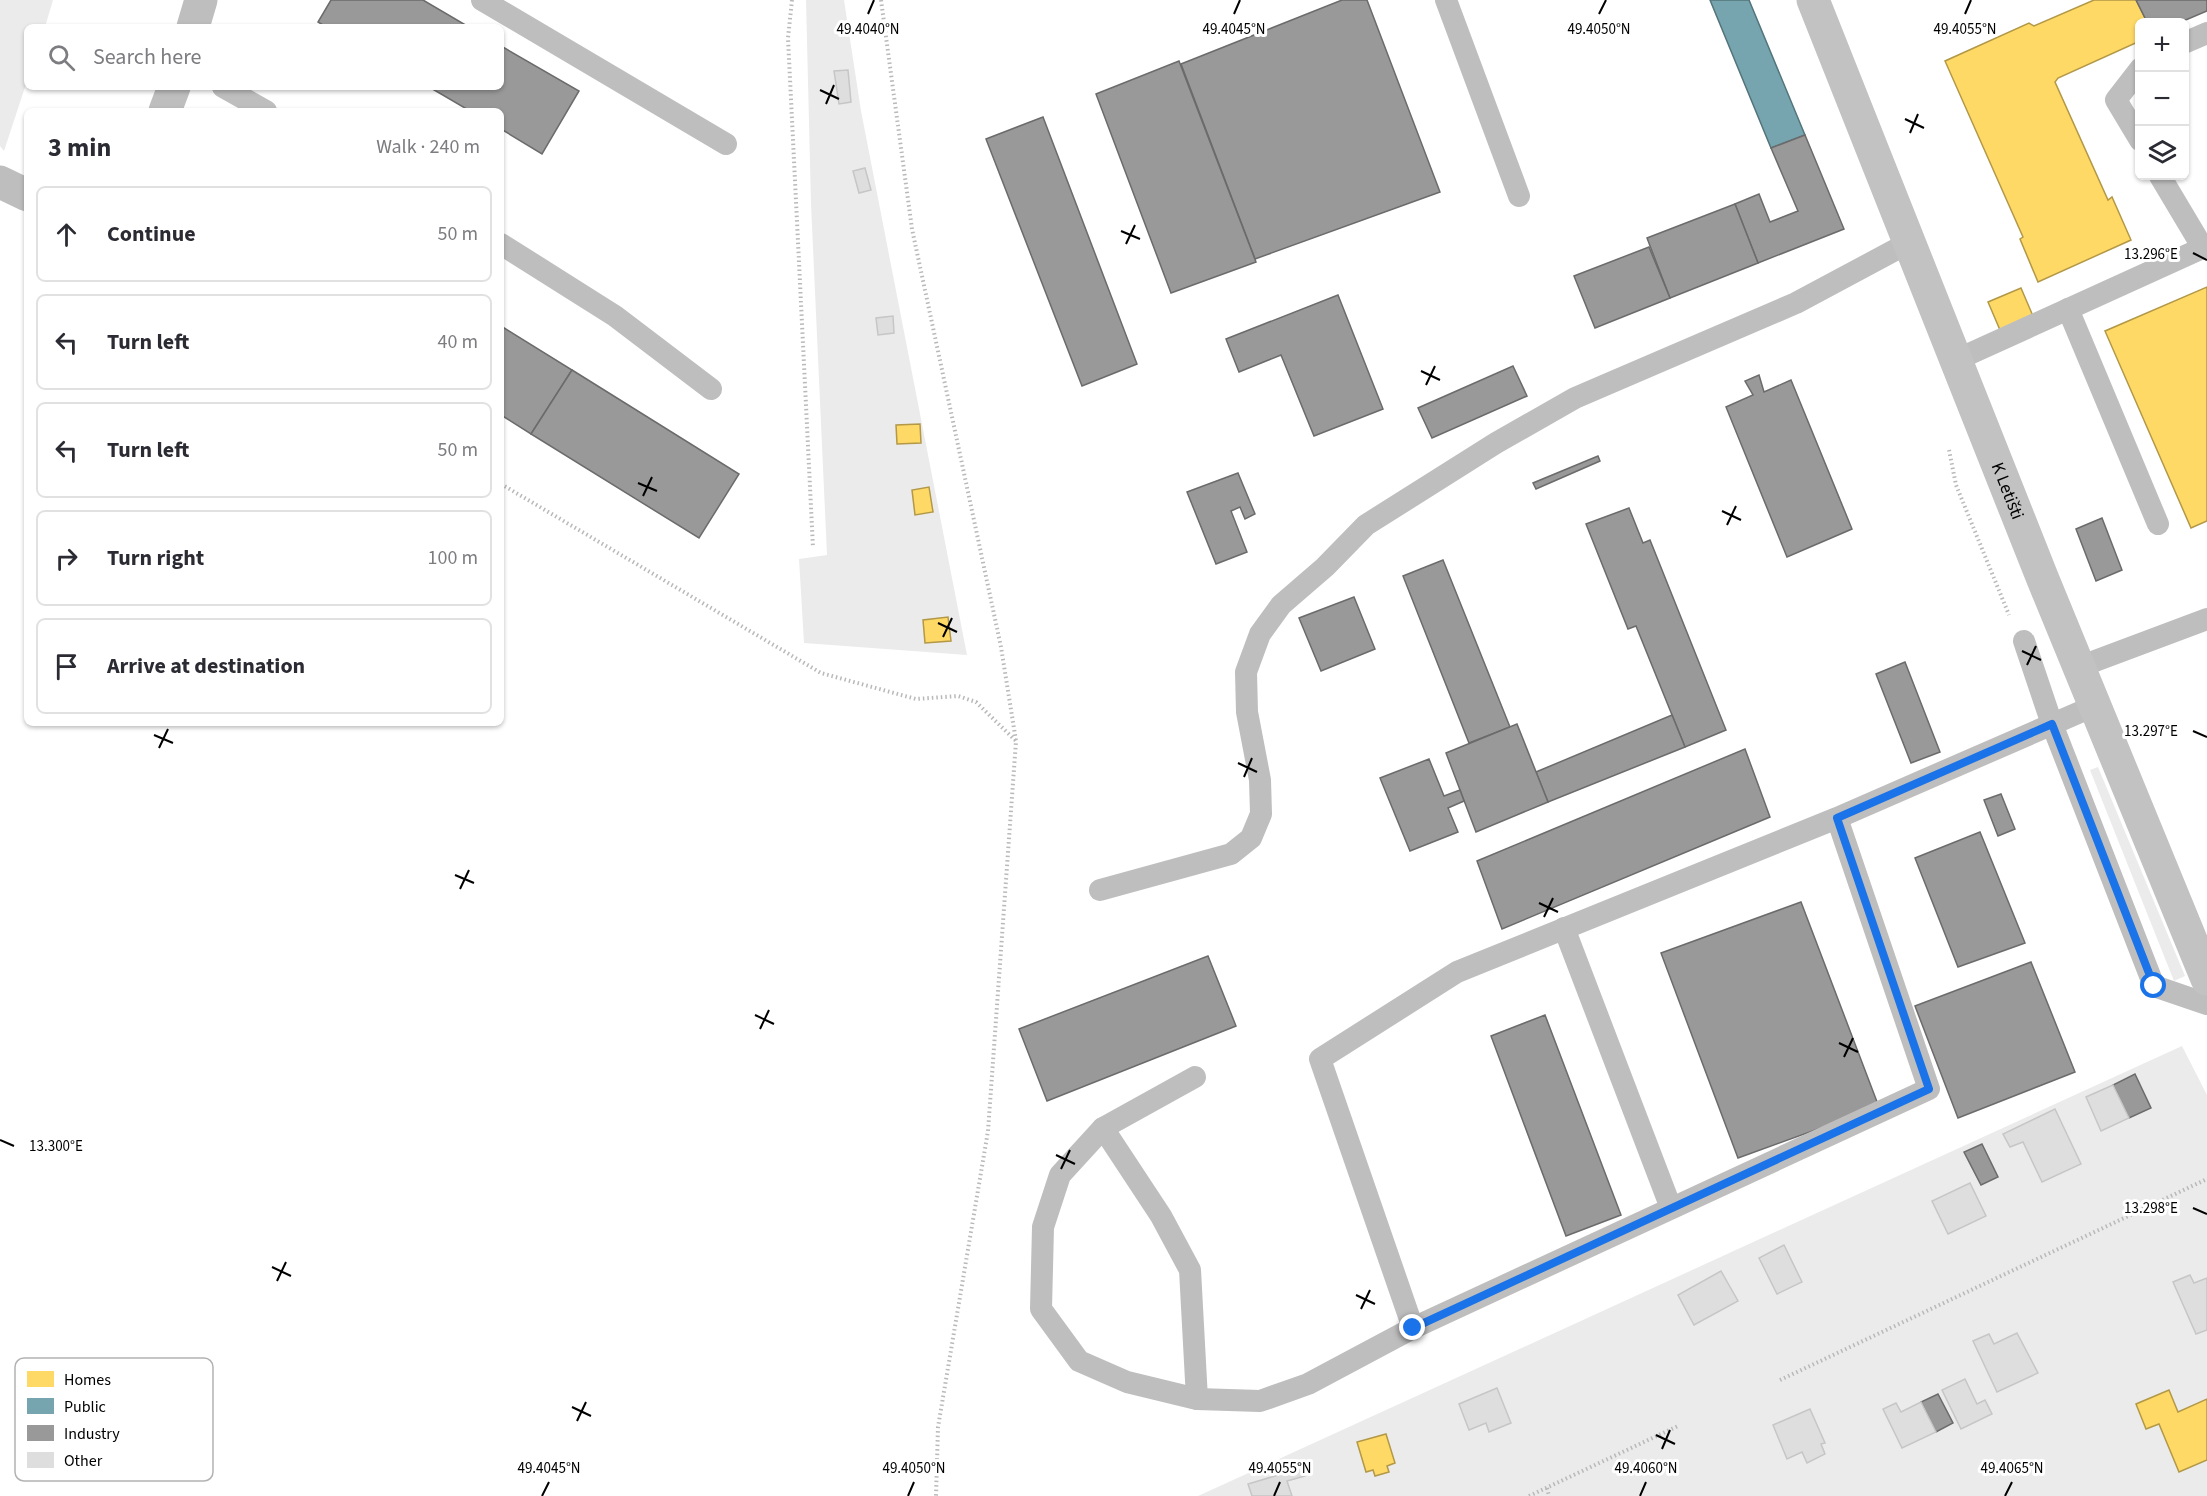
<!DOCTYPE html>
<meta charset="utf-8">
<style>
:root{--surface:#fff;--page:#f7f7f7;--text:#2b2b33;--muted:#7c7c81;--line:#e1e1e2}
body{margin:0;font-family:"Source Sans 3",sans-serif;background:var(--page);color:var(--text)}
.controls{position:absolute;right:18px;top:18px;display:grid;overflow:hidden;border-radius:9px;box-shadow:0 2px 4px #0004}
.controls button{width:54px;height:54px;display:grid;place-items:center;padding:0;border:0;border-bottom:2px solid var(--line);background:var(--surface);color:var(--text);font:30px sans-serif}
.stop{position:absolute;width:18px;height:18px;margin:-14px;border:4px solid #1a73e8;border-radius:50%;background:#fff}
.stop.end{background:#1a73e8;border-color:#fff;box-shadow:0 2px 6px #0008}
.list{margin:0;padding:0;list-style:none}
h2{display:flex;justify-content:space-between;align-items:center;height:78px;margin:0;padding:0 24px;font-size:26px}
h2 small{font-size:20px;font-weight:400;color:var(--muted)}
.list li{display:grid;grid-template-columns:39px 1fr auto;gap:18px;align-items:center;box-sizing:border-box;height:96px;margin:0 12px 12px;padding:0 12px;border:2px solid var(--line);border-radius:9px}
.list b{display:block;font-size:22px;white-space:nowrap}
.list em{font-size:20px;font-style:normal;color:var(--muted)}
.icon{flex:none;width:33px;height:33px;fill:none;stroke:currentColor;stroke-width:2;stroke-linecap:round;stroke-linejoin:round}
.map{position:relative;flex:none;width:2207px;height:1496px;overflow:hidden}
.search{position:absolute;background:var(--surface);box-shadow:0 2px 4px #0004;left:24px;top:24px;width:480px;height:66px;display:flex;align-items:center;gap:15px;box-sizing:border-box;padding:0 21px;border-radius:9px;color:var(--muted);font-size:22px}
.panel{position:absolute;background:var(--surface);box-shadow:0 2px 4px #0004;left:24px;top:108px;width:480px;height:618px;border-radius:9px}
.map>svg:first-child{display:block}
.green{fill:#ebebeb}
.homes{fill:#ffd966;stroke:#b29847;stroke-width:1.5}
.public{fill:#76a5af;stroke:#53747a;stroke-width:1.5}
.industry{fill:#999;stroke:#6b6b6b;stroke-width:1.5}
.building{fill:#dedede;stroke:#c6c6c6;stroke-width:1.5}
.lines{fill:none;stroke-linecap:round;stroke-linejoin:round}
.path{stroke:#b9b9b9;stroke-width:4;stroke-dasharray:1.5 3;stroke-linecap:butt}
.lane{stroke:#bebebe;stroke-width:22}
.street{stroke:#bebebe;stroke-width:33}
.secondary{stroke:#c2c2c2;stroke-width:33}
.route{stroke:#1a73e8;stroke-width:8}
.ticks{fill:none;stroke:#000;stroke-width:2}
.labels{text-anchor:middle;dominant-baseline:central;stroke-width:6;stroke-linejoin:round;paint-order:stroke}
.street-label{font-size:18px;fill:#000;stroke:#fff}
.key{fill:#fff;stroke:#b2b2b2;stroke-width:1.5}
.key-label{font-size:16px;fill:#000}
.ticks-label{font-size:15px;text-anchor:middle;fill:#000;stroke:#fff;stroke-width:6;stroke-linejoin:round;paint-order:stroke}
</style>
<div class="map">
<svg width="2207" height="1496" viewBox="0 0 2207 1496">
<rect width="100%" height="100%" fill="#fff"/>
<g class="green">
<path d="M0,0H53L45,27H27V81L4,151L0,146Z"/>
<path d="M806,0H844L861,111L967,655L804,643L799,559L827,555L811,204Z"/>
<path d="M2098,767L2185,976L2174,981L2090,770Z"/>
<path d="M2182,1046L2207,1095V1496H1198Z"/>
</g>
<g class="homes">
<path d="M2094,0H2136L2147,22H2140V41L2058,78L2055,82L2108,200L2112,197L2131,240L2038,282L2020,239L2023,237L1945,61L2029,23L2034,26Z"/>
<path d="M2207,287V521L2191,528L2105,331Z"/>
<path d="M2021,288L2033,316L2000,330L1988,302Z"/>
<path d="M920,424L921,443L897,444L896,425Z"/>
<path d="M929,487L933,512L915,515L912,490Z"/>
<path d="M948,617L951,641L925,643L923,620Z"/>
<path d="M2169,1390L2178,1412L2207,1399V1460L2179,1472L2159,1424L2146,1429L2136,1404Z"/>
<path d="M1386,1434L1395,1463L1387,1466L1389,1472L1375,1476L1373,1470L1366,1472L1357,1442Z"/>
</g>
<path class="public" d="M1710,0H1749L1805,135L1771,148Z"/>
<g class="industry">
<path d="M331,0H423L469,27H326L318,22Z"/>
<path d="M1342,0H1367L1440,192L1255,259L1181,64Z"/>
<path d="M2136,0H2207V11L2181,22H2147Z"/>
<path d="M501,46L579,91L542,154L501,129V111H470L429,87H501Z"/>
<path d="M1179,61L1256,262L1171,293L1096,94Z"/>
<path d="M1043,117L1137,364L1082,386L986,139Z"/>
<path d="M1805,135L1844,229L1758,263L1735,204L1759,194L1770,222L1798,211L1771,148Z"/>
<path d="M1735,204L1758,263L1670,298L1647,238Z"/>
<path d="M1649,247L1670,298L1595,328L1574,276Z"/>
<path d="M1338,295L1383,409L1314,436L1281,355L1239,372L1226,339Z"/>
<path d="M501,326L572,370L531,434L501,415Z"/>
<path d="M1513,366L1527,396L1432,438L1418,408Z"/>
<path d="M572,370L739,474L699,538L531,434Z"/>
<path d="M1759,375L1764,392L1791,380L1852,529L1787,557L1726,407L1753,395L1745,381Z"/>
<path d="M1598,456L1600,461L1536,489L1533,483Z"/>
<path d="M1238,473L1255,514L1245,519L1240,507L1231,511L1247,552L1216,564L1187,492Z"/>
<path d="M1629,508L1643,543L1650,540L1726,730L1685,747L1636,626L1628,629L1586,524Z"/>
<path d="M2102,518L2122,570L2096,581L2076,529Z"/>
<path d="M1443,560L1510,727L1469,743L1403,576Z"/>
<path d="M1354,597L1375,649L1321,671L1299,618Z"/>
<path d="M1905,662L1940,752L1911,763L1876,674Z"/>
<path d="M1672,715L1685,747L1548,802L1536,772Z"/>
<path d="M1517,724L1548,802L1476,832L1446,753Z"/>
<path d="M1745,749L1770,817L1502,929L1477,861Z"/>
<path d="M1429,759L1444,796L1460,790L1464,801L1448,808L1458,832L1410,851L1380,778Z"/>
<path d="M2001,794L2015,829L1998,836L1984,800Z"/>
<path d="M1980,832L2025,943L1958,967L1915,858Z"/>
<path d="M1801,902L1879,1107L1738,1158L1661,953Z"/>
<path d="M1208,956L1236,1026L1047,1101L1019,1029Z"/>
<path d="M2031,962L2075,1072L1958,1118L1915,1006Z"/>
<path d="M1545,1015L1621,1215L1566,1236L1491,1036Z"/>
<path d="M2135,1074L2151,1108L2129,1118L2113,1085Z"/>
<path d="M1982,1144L1998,1177L1981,1185L1964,1152Z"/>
<path d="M1938,1394L1953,1423L1936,1432L1921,1402Z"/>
</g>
<g class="building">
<path d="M848,70L851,102L839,104L834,71Z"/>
<path d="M865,168L871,190L859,193L853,171Z"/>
<path d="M893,316L894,333L878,335L876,318Z"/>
<path d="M2113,1085L2129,1118L2101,1131L2086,1097Z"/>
<path d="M2055,1109L2081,1164L2042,1182L2023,1142L2010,1147L2003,1134Z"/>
<path d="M1970,1183L1986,1216L1948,1234L1932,1201Z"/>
<path d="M1784,1245L1802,1282L1777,1294L1759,1258Z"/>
<path d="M1721,1271L1738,1301L1694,1325L1678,1295Z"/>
<path d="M2190,1275L2194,1283L2207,1278V1330L2196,1334L2173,1282Z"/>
<path d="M2017,1333L2038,1373L1997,1392L1973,1341L1989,1334L1994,1344Z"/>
<path d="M1965,1379L1977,1404L1985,1400L1992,1414L1961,1429L1942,1390Z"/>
<path d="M1497,1388L1511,1423L1489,1432L1486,1423L1469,1430L1459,1404Z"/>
<path d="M1921,1402L1936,1432L1902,1448L1883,1409L1896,1403L1901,1412Z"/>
<path d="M1810,1409L1825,1443L1821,1444L1825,1454L1807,1463L1802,1452L1787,1459L1773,1425Z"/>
<path d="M1301,1463L1305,1476L1287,1481L1292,1496H1252L1248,1484L1285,1473L1284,1468Z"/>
</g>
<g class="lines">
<g class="path">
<path d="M792,0L788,38L813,548"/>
<path d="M881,0L912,229L1001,647L1016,741L988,1131L938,1427L936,1496"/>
<path d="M1949,450L1956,485L2009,615"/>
<path d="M501,484L821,673L916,699L958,696L976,702L1016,741"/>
<path d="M1780,1380L2207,1179"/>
<path d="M1547,1488L1549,1496"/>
<path d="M1529,1496L1678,1426"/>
</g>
<g class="lane">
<path d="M482,0L726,144"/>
<path d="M1446,0L1519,196"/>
<path d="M2184,43L2207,33"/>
<path d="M2140,69L2116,100L2140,140"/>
<path d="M223,87L266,111"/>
<path d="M2160,176L2203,248"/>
<path d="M501,244L615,316L711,389"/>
<path d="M2068,309L2158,524"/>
<path d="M1956,360L2207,246"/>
<path d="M2024,641L2052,724L2154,986L2207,1004"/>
<path d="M2079,667L2207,619"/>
<path d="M1837,818L1457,972L1320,1059L1413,1328L1929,1089L1837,818L2094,706"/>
<path d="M1100,890L1231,854L1251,838L1261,814L1260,780L1247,712L1246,672L1260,634L1281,605L1325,567L1366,525L1496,443L1575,398L1796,303L1910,242"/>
<path d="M1564,928L1671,1208"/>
<path d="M1195,1077L1103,1128L1060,1175L1043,1227L1041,1309L1079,1361L1127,1382L1197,1399L1260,1401L1308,1384L1413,1328"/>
<path d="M1103,1128L1161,1216L1190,1270L1197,1399"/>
</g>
<g class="street">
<path d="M193,27L201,0"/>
<path d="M165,111L174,87"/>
<path d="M0,182L27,195"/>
</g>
<path class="secondary" id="s1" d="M1813,0L2042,577L2207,979"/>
</g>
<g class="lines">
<path class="route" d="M1413,1328L1929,1089L1837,818L2052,724L2154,986"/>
</g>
<path class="ticks" d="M868,14L874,0M1234,14L1240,0M1599,14L1606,0M1965,14L1971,0M820,90L839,99M826,104L834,85M1905,119L1924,128M1910,133L1918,114M1121,231L1140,239M1126,244L1135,225M2193,253L2207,260M1421,371L1440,380M1426,385L1435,366M638,483L657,491M643,496L652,477M1722,511L1741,520M1727,525L1736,506M938,623L957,632M943,637L952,618M2022,651L2041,660M2027,665L2036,646M2193,731L2207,737M154,735L173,743M159,748L168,729M1238,763L1257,772M1244,777L1252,758M455,875L474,883M460,889L469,870M1539,903L1558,912M1544,917L1553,898M755,1015L774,1024M760,1029L769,1010M1839,1043L1858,1052M1844,1057L1853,1038M0,1140L14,1146M1056,1155L1075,1164M1061,1169L1070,1150M2193,1208L2207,1214M272,1267L291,1276M277,1281L286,1262M1356,1295L1375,1304M1361,1309L1370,1290M572,1407L591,1416M577,1421L586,1402M1656,1435L1675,1444M1662,1449L1670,1430M542,1496L549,1482M908,1496L914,1482M1274,1496L1280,1482M1640,1496L1646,1482M2005,1496L2012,1482"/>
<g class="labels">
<g class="street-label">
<text stroke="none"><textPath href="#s1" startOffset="528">K Letišti</textPath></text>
</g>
</g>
<rect x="15" y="1358" width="198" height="123" rx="9" class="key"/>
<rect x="27" y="1371" width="27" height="16" fill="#ffd966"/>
<rect x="27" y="1398" width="27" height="16" fill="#76a5af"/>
<rect x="27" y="1425" width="27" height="16" fill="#999"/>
<rect x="27" y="1452" width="27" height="16" fill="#dedede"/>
<g class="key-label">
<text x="64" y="1385">Homes</text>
<text x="64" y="1412">Public</text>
<text x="64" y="1439">Industry</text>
<text x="64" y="1466">Other</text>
</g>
<g class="ticks-label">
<text x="868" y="34">49.4040°N</text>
<text x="1234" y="34">49.4045°N</text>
<text x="1599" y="34">49.4050°N</text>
<text x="1965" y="34">49.4055°N</text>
<text x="2151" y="259">13.296°E</text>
<text x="2151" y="736">13.297°E</text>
<text x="56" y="1151">13.300°E</text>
<text x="2151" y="1213">13.298°E</text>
<text x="549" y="1473">49.4045°N</text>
<text x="914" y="1473">49.4050°N</text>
<text x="1280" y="1473">49.4055°N</text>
<text x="1646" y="1473">49.4060°N</text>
<text x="2012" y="1473">49.4065°N</text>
</g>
</svg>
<div class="controls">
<button>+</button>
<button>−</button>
<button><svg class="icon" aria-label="layers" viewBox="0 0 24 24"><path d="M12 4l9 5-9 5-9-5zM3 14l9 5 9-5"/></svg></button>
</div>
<div class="stop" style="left:2154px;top:986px"></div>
<div class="stop end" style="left:1413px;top:1328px"></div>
<div class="search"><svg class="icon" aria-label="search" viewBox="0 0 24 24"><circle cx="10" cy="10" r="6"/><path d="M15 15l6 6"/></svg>Search here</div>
<section class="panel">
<h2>3 min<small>Walk · 240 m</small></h2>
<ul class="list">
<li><svg class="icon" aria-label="ahead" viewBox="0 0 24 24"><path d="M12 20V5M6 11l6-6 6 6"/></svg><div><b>Continue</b></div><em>50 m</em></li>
<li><svg class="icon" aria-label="left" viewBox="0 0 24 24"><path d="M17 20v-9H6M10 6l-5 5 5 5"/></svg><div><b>Turn left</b></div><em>40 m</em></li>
<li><svg class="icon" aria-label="left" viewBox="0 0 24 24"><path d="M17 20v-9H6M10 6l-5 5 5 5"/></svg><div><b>Turn left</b></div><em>50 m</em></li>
<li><svg class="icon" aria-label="right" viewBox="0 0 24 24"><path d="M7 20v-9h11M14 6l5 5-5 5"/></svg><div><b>Turn right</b></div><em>100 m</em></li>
<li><svg class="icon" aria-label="arrive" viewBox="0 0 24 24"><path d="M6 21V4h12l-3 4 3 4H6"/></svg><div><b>Arrive at destination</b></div></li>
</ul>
</section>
</div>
